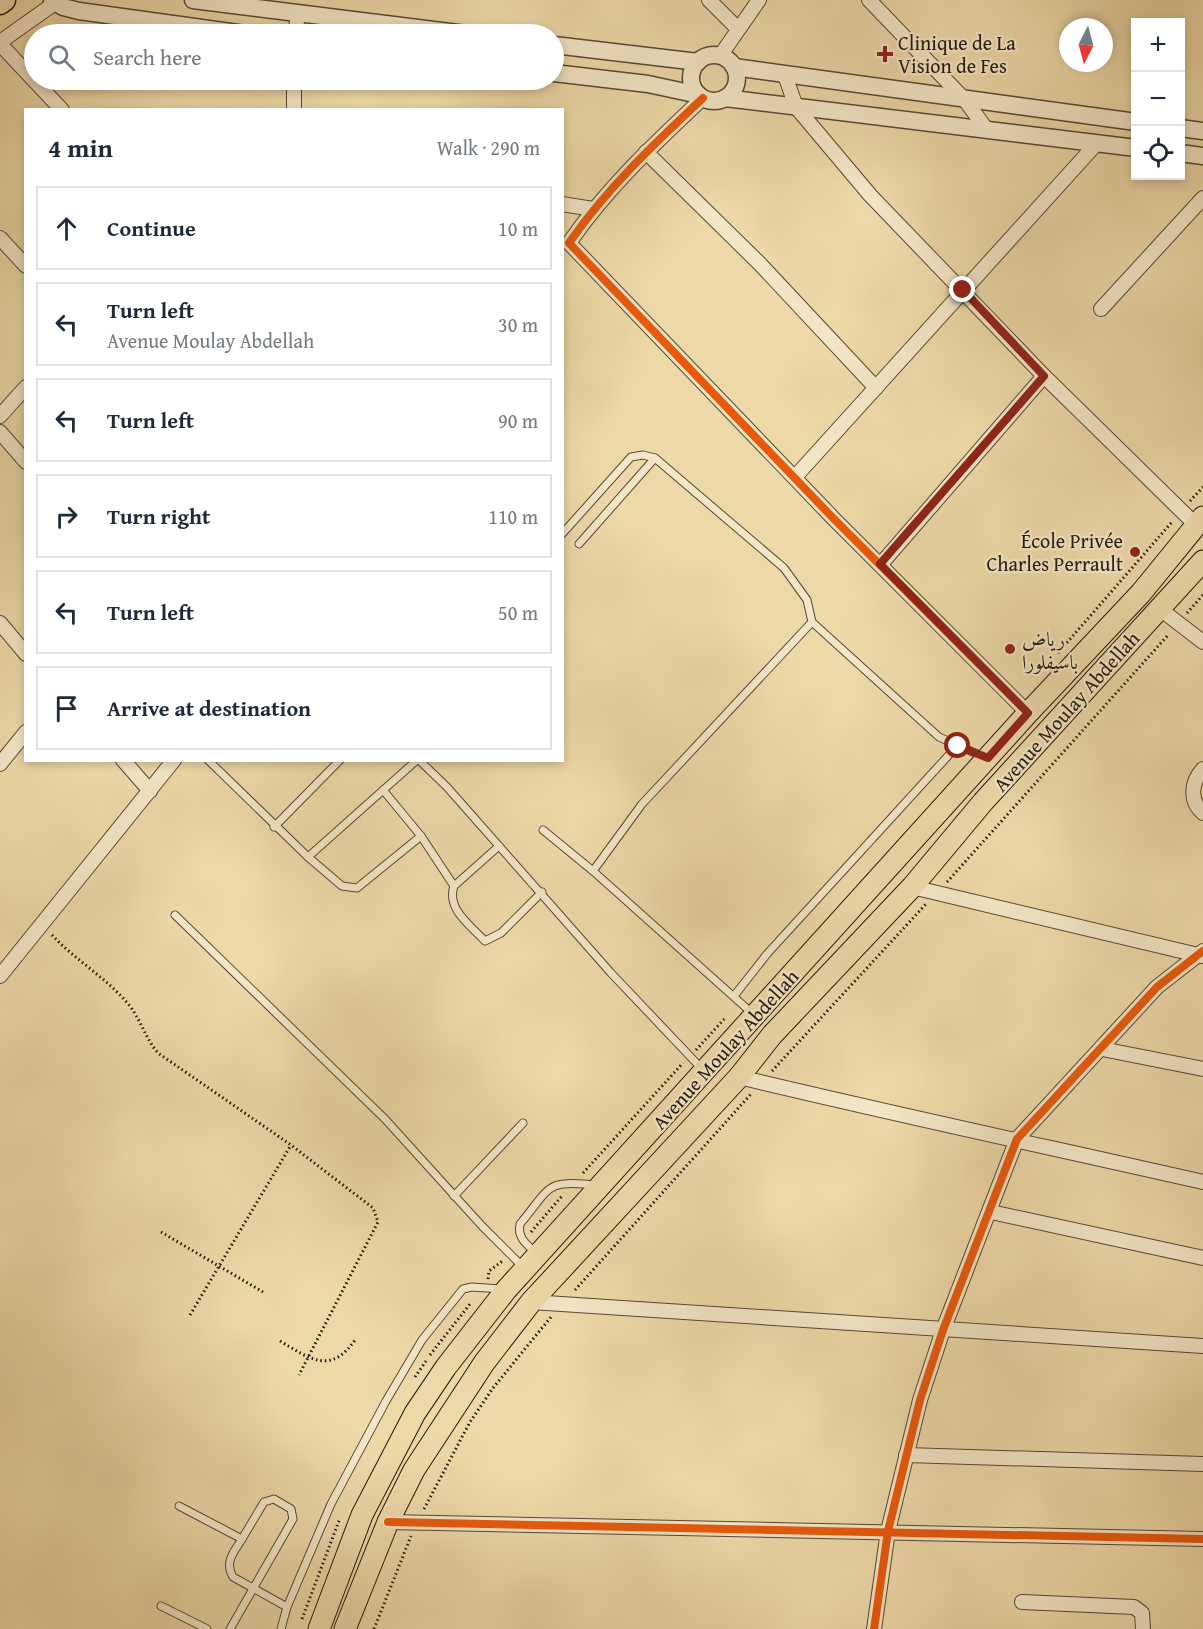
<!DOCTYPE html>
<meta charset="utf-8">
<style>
:root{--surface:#fff;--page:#f2f2f3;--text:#1f2937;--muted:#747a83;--line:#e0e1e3}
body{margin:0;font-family:"Gentium Book Plus",Amiri,serif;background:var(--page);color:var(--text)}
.controls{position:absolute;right:18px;top:18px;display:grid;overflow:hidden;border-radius:0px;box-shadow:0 3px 9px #0003}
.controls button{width:54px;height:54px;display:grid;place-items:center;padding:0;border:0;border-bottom:2px solid var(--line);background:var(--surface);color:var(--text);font:30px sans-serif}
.compass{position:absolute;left:1059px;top:18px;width:54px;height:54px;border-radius:50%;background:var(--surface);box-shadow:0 3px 9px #0003;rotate:186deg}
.stop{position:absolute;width:18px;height:18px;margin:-14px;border:4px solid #8f2418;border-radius:50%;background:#fff}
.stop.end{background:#8f2418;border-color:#fff;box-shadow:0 2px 6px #0008}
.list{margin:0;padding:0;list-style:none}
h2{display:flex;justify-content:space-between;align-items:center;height:78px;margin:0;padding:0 24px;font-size:26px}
h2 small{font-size:20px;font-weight:400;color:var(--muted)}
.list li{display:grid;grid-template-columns:39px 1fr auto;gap:18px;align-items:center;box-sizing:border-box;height:84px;margin:0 12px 12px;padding:0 12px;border:2px solid var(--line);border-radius:0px}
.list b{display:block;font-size:22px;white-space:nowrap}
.list p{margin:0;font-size:20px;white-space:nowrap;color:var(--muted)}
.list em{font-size:20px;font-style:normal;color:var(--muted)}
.icon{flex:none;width:33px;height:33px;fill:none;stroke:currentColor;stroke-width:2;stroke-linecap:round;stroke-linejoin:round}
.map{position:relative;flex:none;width:1203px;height:1629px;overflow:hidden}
.search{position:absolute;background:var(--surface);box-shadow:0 3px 9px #0003;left:24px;top:24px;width:540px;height:66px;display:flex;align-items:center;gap:15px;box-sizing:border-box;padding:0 21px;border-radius:33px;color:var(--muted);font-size:22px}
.panel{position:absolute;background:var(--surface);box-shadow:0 3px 9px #0003;left:24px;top:108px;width:540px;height:654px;border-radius:0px}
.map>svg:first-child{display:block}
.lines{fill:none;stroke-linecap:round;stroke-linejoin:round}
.service-casing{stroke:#554832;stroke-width:9}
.minor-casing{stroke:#554832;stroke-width:16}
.tertiary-casing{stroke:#554832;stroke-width:19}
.primary-casing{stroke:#22180b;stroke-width:23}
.trunk-casing{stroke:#22180b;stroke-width:25}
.path{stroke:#22180b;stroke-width:3;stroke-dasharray:1.5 3;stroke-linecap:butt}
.service{stroke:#f3e6c6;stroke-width:7}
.minor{stroke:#f3e6c6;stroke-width:14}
.tertiary{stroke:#f3e6c6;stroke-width:16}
.primary{stroke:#edd8a8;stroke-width:21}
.trunk{stroke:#edd8a8;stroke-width:22}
.cycleway-casing{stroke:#f3e6c6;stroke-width:11}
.cycleway{stroke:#e8590c;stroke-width:8}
.route{stroke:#8f2418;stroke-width:8}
.poi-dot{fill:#8f2418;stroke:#f3e6c6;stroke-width:2}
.labels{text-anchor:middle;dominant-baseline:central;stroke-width:4.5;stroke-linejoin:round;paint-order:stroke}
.poi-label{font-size:20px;fill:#22180b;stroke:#f3e6c6;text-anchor:start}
.street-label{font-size:20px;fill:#22180b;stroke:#f3e6c6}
</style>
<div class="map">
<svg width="1203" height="1629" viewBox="0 0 1203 1629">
<rect width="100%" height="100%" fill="#edd8a8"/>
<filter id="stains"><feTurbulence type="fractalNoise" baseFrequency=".00333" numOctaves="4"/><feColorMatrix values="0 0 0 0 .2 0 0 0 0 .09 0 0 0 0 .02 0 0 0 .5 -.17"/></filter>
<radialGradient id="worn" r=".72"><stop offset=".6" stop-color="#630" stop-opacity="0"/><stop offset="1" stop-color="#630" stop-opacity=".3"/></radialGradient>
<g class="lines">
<g class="service-casing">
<g id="service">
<path d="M562,534L631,457L643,455L655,458L784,568L807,600L812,622"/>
<path d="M579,544L655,458"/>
<path d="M208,760L308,857L417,760"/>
<path d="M419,760L447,787L611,973L703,1070"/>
<path d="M383,790L421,836"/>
<path d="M274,827L340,760"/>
<path d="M543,830L593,871"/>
<path d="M308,857L342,886L357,888L421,836L454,886C446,909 471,926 485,941L501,933L542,892"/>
<path d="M454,886L499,846"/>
<path d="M175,915L385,1119L482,1226L523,1267"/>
<path d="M734,996L767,954L958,745"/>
<path d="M753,1014L593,871L642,804L812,622L939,737L984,757"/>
<path d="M454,1196L523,1123"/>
<path d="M535,1252C526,1244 517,1237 520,1224C551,1187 545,1179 596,1185"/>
<path d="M179,1506L242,1539C234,1552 224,1562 233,1577L287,1607L331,1504L386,1401L422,1340L463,1289L472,1287L501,1289"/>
<path d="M161,1606L207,1629"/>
<path d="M230,1629L293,1519L291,1509L274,1499L264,1502L242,1539"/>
<path d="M281,1629L287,1607"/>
</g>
</g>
<g class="minor-casing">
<g id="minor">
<path d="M709,0L738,29"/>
<path d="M869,0L965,100L987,130"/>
<path d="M295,34L298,15"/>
<path d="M0,42L55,3"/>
<path d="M0,44L62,110"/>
<path d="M720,56L759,0"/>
<path d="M785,75L796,107L870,195L1044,376L1196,525"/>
<path d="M703,98C655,143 607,188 569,243L833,518L1028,713"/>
<path d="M294,110V80"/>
<path d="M646,152L760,264L876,388"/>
<path d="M562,204L593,209"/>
<path d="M0,238L26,266"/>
<path d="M1101,309L1203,198"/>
<path d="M0,416L26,387"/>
<path d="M0,432L26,462"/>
<path d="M795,477L1097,143"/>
<path d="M881,564L1044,376"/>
<path d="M1160,609L1203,642"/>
<path d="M0,623L26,654"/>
<path d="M123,760L150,791"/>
<path d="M0,764L26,732"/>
<path d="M1203,769C1191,782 1189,801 1203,813"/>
<path d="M912,887L1202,956"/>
<path d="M0,976L174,760"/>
<path d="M1102,1049L1203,1069"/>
<path d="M739,1077C893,1114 1048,1147 1203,1182"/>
<path d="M991,1212L1203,1258"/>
<path d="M531,1302L1203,1346"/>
<path d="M906,1455L1203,1464"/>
<path d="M388,1522L1203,1539"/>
<path d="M1022,1602L1134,1607L1142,1613L1143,1629"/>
<path d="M874,1629L888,1531L920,1400L943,1330L1017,1139L1157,987L1203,951"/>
</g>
</g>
<g class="tertiary-casing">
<g id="tertiary">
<path d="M52,0L63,7L79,11L245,34"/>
<path d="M193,0L466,34"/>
<path d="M554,45L698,62"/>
<circle cx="714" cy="78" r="23"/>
<path d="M734,67L1136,122"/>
<path d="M554,73L648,84L699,95"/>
<path d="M725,98L1136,148"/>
<path d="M1180,128L1203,131"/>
<path d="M1180,153L1203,156"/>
</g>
</g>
<g class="primary-casing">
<g id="primary">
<path d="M319,1629L362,1515L415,1413L446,1367L506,1290L1028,713L1141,593L1203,517"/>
<path d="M345,1629L388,1522L414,1470L484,1363L531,1302L739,1077L772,1035L912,887L983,802L1203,561"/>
</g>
</g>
<g class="trunk-casing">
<path id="trunk" d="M0,3L4,0"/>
</g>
<g class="path">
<path d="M1190,501L1203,487"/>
<path d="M1187,613L1203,595"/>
<path d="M1058,653L1172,522"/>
<path d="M947,882L1169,634"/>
<path d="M52,935C75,960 107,978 129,1005C141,1020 145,1038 158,1053L291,1145L373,1208L378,1222L299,1375"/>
<path d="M696,1050L726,1017"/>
<path d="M772,1071L926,904"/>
<path d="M583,1173L683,1063"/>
<path d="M161,1232L263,1292"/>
<path d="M531,1232L562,1196"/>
<path d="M488,1279L489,1271L504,1260"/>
<path d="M575,1290L751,1094"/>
<path d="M190,1315L291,1145"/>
<path d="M280,1341C310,1359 331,1375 355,1340"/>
<path d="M430,1355L470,1304"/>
<path d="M415,1377L426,1361"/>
<path d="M424,1509L470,1422L493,1388L551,1317"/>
<path d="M302,1619L340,1518"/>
<path d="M374,1629L411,1536"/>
</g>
<use href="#service" class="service"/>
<use href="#minor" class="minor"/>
<use href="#tertiary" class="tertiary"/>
<use href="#primary" class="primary"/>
<use href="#trunk" class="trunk"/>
<g class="cycleway-casing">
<g id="cycleway">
<path d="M703,98C655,143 607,188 569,243L833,518L1028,713"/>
<path d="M388,1522L1203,1539"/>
<path d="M874,1629L888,1531L920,1400L943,1330L1017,1139L1157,987L1203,951"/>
</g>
</g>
<use href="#cycleway" class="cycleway"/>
</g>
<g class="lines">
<path class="route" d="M958,746L988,758L1028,713L880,564L1044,376L963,290"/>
</g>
<g class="poi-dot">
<path d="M882 45h6v6h6v6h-6v6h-6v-6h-6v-6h6z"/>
<circle cx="1135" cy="552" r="6"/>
<circle cx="1010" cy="649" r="6"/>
</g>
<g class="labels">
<g class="poi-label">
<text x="898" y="42">Clinique de La<tspan x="898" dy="23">Vision de Fes</tspan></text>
<text x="1123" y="540" text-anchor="end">École Privée<tspan x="1123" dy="23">Charles Perrault</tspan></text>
<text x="1022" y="638">رياض<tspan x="1022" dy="23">باسيفلورا</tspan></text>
</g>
<g class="street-label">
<text transform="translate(1066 711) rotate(-48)">Avenue Moulay Abdellah</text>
<text transform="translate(725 1049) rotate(-48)">Avenue Moulay Abdellah</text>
</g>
</g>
<rect width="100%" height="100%" filter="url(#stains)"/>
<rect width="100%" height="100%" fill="url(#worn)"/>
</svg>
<div class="controls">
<button>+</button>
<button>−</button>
<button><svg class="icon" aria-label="locate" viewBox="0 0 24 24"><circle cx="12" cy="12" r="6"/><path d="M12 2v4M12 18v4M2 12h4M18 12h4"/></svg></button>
</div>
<svg class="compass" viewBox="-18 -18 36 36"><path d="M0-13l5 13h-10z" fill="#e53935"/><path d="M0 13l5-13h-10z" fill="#747a83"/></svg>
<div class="stop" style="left:958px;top:746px"></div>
<div class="stop end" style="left:963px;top:290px"></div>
<div class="search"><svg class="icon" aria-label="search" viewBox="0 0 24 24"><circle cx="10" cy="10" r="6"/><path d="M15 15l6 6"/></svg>Search here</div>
<section class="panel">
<h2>4 min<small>Walk · 290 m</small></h2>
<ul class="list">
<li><svg class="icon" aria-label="ahead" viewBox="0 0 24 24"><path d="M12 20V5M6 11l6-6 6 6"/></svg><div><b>Continue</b></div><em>10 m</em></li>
<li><svg class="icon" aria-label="left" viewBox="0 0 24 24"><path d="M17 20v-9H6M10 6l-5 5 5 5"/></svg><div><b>Turn left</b><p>Avenue Moulay Abdellah</p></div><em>30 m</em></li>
<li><svg class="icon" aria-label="left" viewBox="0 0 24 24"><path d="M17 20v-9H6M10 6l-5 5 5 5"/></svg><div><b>Turn left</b></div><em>90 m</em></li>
<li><svg class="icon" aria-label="right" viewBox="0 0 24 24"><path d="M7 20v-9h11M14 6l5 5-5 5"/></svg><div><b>Turn right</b></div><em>110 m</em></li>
<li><svg class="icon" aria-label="left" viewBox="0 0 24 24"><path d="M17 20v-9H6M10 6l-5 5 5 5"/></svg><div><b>Turn left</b></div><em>50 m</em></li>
<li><svg class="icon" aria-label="arrive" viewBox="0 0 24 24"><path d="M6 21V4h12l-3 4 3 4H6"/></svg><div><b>Arrive at destination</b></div></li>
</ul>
</section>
</div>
